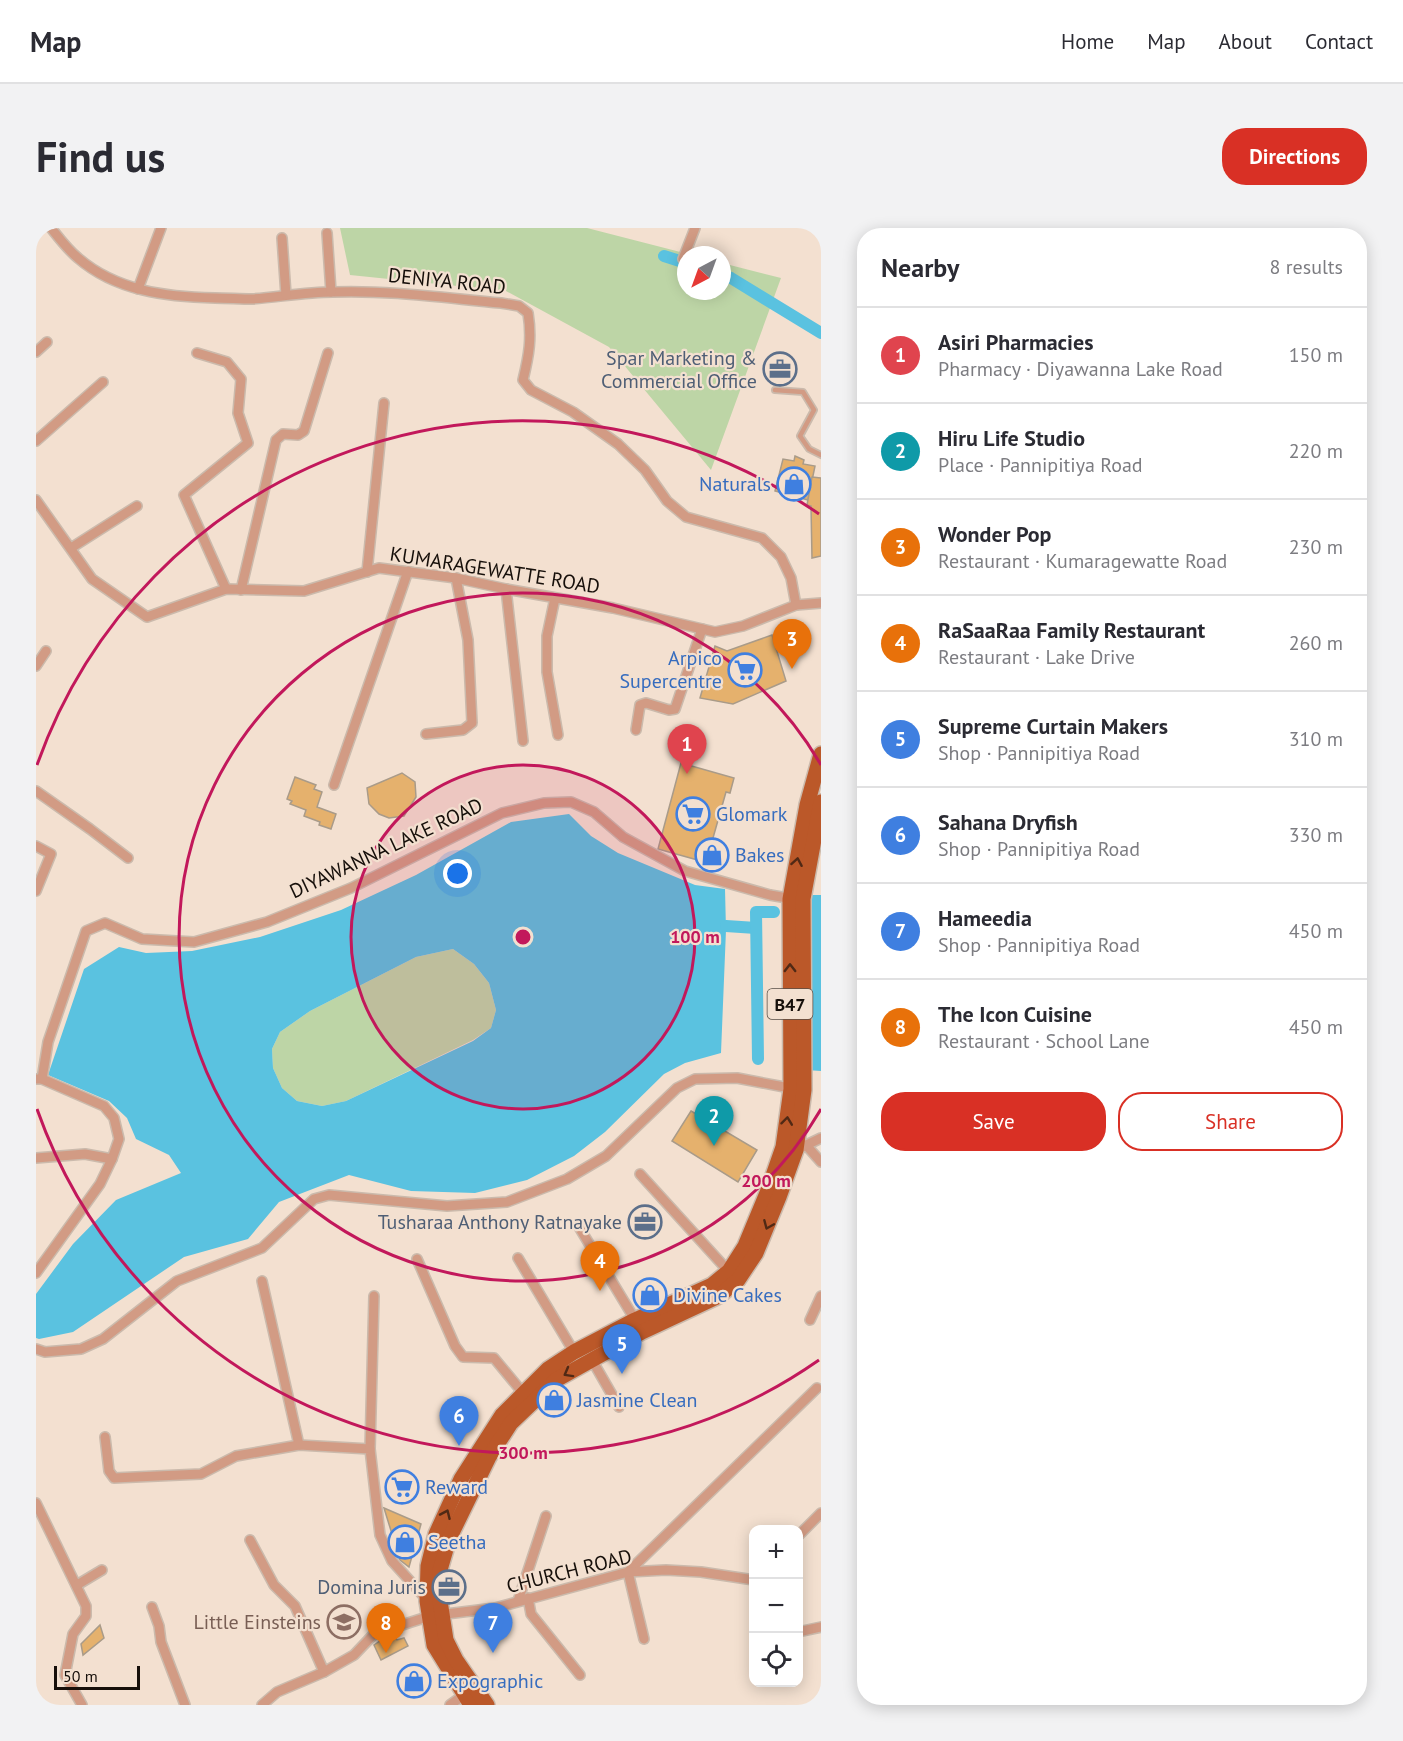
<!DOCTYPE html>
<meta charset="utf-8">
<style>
:root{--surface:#fff;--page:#f2f2f3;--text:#2b2b33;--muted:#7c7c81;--line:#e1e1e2;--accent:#d93025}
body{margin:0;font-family:"PT Sans",sans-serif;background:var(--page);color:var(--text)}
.controls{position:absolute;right:18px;bottom:18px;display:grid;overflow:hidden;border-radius:12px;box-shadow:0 3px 15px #0003}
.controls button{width:54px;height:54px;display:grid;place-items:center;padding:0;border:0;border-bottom:2px solid var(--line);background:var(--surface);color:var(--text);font:30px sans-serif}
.compass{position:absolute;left:641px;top:18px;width:54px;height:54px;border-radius:50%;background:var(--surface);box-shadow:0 3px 15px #0003;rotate:221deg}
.scale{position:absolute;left:18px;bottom:15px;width:86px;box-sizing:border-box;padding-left:6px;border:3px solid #160f0a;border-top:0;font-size:16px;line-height:21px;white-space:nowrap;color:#160f0a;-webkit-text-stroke:4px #f3e0d0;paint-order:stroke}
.you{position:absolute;left:422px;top:646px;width:21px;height:21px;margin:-15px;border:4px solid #fff;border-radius:50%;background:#1a73e8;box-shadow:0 0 0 9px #1a73e833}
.badge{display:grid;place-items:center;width:39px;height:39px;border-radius:50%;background:var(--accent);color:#fff;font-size:20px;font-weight:700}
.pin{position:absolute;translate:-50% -50px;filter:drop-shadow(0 2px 3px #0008)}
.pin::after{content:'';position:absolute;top:32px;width:21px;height:18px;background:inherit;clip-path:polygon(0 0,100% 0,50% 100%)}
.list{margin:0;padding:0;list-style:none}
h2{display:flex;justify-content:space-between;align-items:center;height:78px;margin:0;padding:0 24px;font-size:26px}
h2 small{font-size:20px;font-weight:400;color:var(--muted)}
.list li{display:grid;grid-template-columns:39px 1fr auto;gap:18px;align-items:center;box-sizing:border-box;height:96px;padding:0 24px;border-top:2px solid var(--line)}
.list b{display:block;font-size:22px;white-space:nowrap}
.list p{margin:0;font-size:20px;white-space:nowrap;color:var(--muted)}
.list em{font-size:20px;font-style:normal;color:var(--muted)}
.actions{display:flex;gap:12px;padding:18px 24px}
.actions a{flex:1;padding:14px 0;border:2px solid var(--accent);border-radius:24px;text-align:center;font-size:21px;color:var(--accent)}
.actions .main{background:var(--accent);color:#fff}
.icon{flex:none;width:33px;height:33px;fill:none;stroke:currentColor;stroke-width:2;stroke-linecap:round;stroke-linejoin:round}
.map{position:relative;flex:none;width:785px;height:1477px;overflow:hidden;border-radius:24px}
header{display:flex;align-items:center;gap:36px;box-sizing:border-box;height:84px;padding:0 30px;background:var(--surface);border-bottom:2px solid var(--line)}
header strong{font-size:28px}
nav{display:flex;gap:33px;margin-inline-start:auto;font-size:21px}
.intro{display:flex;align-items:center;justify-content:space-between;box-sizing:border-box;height:144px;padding:0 36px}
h1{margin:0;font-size:42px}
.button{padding:15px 27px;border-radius:24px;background:var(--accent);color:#fff;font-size:21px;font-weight:700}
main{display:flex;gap:36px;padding:0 36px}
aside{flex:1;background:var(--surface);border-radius:24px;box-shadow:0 3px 15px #0003}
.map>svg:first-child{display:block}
.green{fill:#bdd5a6}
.water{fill:#5ac2e0;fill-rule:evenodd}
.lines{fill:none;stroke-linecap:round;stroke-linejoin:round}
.canal{stroke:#5ac2e0;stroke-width:12}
.building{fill:#e5b16d;stroke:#a99b89;stroke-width:1.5}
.service-casing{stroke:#cbbaac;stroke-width:8}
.minor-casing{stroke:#cbbaac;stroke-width:12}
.primary-casing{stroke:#cbbaac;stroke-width:18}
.service{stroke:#d29b84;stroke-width:4.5}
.minor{stroke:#d29b84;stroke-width:9}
.primary{stroke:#bb5829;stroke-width:15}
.oneway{stroke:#502915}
.ring{fill:none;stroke:#c2185b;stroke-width:3}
.labels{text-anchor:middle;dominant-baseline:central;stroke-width:4.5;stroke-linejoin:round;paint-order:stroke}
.shield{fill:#f3e0d0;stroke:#584e45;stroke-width:1.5}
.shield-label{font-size:18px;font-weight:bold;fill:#160f0a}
.street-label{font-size:20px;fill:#160f0a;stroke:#f3e0d0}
.service-label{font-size:20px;fill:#4e5e75;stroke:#f3e0d0;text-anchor:end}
.shop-label{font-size:20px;fill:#366cbe;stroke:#f3e0d0;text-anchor:start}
.education-label{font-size:20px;fill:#785e54;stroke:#f3e0d0;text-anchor:end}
.centre{fill:#c2185b;stroke:#f3e0d0;stroke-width:3}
.ring-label{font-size:18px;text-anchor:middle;font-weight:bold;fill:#c2185b;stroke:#f3e0d0;stroke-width:4.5;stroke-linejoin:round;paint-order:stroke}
</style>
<header>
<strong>Map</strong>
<nav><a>Home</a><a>Map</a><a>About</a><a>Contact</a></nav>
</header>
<div class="intro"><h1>Find us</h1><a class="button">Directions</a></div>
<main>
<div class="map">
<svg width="785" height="1477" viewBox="0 0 785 1477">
<rect width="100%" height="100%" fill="#f3e0d0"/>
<g class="green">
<path d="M304,0H551L656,27H650V63H686V35L745,50L675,242L573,119L470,63L314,47Z"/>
<path d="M417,721L438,736L453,755L460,782L455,800L437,812L310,873L286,878L261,873L246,860L237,840L236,821L244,804L274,783L380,729Z"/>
</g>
<g class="water">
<path d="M533,586L555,608L582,625L659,657L689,661L690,702L685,825L649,835L628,846L569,904L538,928L491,952L439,965L375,963L313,947L243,974L212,1011L148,1029L37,1104L3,1111L0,1110V1066L37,1016L80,972L145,945L133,927L100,911L91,890L73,873L12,847L48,741L83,719L110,725L156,723L224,709L305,682L380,647L475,594ZM417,721L438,736L453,755L460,782L455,800L437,813L310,873L286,878L261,873L246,860L237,840L236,821L244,804L274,783L380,729Z"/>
<path d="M771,667H785V843L770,842Z"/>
</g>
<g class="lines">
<g class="canal">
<path d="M628,28L650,35"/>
<path d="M686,47L695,50L785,105"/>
<path d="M690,698L720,700"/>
<path d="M722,831L720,684H738"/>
</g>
</g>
<g class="building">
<path d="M759,228L768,232L767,236L779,238L772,272L739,263L747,231L758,233Z"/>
<path d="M776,249L785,250V328L776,330L775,278L771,277Z"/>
<path d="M736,407L750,453L697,476L664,470L679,418L691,423Z"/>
<path d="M645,535L698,550L694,565L690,564L675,617L681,618L676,636L622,621Z"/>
<path d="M366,545L379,554L380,569L368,588L353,590L343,586L333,576L331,560Z"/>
<path d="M259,549L280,557L278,561L286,564L281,579L300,586L295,601L283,597L284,594L268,588L270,582L254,576L256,573L251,571Z"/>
<path d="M655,883L721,922L702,954L636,913Z"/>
<path d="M348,1280L385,1296L373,1339L364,1332Z"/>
<path d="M64,1397L68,1410L47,1427L45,1416Z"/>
<path d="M356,1405L361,1412L368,1410L372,1418L345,1432L338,1417Z"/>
</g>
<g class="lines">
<g class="service-casing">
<path id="service" d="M739,162L767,164L778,182L764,208L773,221L785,227"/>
</g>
<g class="minor-casing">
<g id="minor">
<path d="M15,0C23,10 32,22 42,30C80,63 131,69 179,70C191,70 204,71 216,71C243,69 270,64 297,64C354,62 409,70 465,75L483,78L492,85C496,110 493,127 487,152L495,162L537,184L582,216L609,242L631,273L650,289L726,310L745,329L755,350L760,377"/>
<path d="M291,5L295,64"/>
<path d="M246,10L250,67"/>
<path d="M647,31L659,0"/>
<path d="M102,61L125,0"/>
<path d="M0,124L11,114"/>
<path d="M161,125L191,134L205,151L202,185L212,215L148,267L190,361"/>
<path d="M0,213L67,154"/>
<path d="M0,272L56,351L111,389L190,361L268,363L343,340L420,350L470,361L577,380L679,404L707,398L760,377L785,375"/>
<path d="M35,320L101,278"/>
<path d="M331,344L348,175"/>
<path d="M470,361L487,513"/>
<path d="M205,362L240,212L247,206L262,207L268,203L292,125"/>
<path d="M519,370L511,408V444L522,507"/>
<path d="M0,438L10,423"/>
<path d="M600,502L604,477L610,475L633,482L639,481L666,401"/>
<path d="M390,506L427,502L436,495L432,412L420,350"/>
<path d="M298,557L372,343"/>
<path d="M0,563L54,601L92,630"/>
<path d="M0,618L15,626L0,663"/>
<path d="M0,851H6L68,878L78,890L83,911L76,931L64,956L0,1045"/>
<path d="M6,851L12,814L50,703L69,695L106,711L158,714L231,694L315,660L466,585L508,575L535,574L558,584L587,609L649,643L734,667L757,671"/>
<path d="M770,917L785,934"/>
<path d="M757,921L760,922L785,910"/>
<path d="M0,930L49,926L76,931"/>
<path d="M604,946L695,1046"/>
<path d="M543,999L601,1095"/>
<path d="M482,1030L538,1124"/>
<path d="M381,1031L419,1118L427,1129L458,1130L487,1165"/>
<path d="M226,1053L263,1217"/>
<path d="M774,1092L785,1068"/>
<path d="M0,1121L9,1124L45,1121L67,1111L141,1053L226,1020L278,971L293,967L411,978L471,974L531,951L570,928L641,860L659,851L701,850L759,861"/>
<path d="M556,1132L583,1179"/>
<path d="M69,1209L73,1243L78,1250L165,1246L200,1228L263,1217L334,1221L344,1307L356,1333L392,1373"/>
<path d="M334,1221L338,1068"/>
<path d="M0,1275L50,1378V1388L37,1406L29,1447L46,1477"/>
<path d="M762,1308L785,1285"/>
<path d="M214,1312L238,1357L259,1378L288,1444"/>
<path d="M592,1344L781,1160"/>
<path d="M592,1344L608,1411"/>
<path d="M41,1357L66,1342"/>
<path d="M492,1370L495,1386L544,1447"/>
<path d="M482,1373L510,1288"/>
<path d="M116,1379L123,1398L125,1414L149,1477"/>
<path d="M762,1404L785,1399"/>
<path d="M226,1477L241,1464L288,1444L318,1427L338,1406L394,1388L459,1380L592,1344L630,1342L665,1344L718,1352"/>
<path d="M414,1477L428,1467"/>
</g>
</g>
<g class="primary-casing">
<g id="primary">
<path d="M435,1477L398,1417L391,1373L392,1338L400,1306L425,1251L466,1187L512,1141L538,1124L599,1092L676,1057L693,1043L709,1018L731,965L747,919L755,861L754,671L771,577L785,526"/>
<path d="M451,1477L420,1432L410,1412L404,1373V1342L413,1311L453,1229L475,1195L520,1152L606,1104L683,1068L702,1052L720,1025L743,969L760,922L768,862L767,671L785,574"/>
</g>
</g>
<use href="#service" class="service"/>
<use href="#minor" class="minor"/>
<use href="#primary" class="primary"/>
</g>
<defs><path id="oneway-chevron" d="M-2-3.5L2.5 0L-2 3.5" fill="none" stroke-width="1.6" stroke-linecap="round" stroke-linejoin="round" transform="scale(1.5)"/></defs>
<g class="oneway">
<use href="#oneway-chevron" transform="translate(761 634) rotate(-80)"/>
<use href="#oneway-chevron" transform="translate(754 740) rotate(-90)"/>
<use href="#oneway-chevron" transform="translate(751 893) rotate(-83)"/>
<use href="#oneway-chevron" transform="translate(732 997) rotate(113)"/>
<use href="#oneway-chevron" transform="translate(532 1145) rotate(151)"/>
<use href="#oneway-chevron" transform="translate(410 1286) rotate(-66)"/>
</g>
<circle cx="487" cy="709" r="172" fill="#c2185b" fill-opacity=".12"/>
<g class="ring">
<circle cx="487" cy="709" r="172"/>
<path d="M785 881A344 344 0 1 1 785 537"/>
<path d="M783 1132A516 516 0 0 1 1 881M1 537A516 516 0 0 1 783 286"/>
</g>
<defs>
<g id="office-ring" transform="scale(1.725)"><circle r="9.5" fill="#f3e0d0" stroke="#5c6f8a" stroke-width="1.5"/><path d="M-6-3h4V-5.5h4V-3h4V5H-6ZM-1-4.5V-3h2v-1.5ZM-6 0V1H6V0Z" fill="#5c6f8a"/></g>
<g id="shop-ring" transform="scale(1.725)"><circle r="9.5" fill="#f3e0d0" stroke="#3f7fe0" stroke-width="1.5"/><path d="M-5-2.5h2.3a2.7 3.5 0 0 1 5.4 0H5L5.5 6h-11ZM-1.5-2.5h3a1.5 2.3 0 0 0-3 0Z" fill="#3f7fe0"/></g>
<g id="supermarket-ring" transform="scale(1.725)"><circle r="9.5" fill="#f3e0d0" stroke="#3f7fe0" stroke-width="1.5"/><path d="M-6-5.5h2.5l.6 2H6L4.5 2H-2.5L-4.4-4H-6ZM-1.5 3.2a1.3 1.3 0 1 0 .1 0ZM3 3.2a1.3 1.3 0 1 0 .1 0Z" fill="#3f7fe0"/></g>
<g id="school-ring" transform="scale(1.725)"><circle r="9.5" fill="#f3e0d0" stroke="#8d6e63" stroke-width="1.5"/><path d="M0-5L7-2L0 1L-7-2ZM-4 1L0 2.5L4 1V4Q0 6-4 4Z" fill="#8d6e63"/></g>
</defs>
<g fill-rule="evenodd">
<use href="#office-ring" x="744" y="141"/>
<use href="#shop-ring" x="758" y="256"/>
<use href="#supermarket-ring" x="709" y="442"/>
<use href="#supermarket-ring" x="657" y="586"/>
<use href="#shop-ring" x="676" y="627"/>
<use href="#office-ring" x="609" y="994"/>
<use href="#shop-ring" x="614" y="1067"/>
<use href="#shop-ring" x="518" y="1172"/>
<use href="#supermarket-ring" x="366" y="1259"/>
<use href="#shop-ring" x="369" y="1314"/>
<use href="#office-ring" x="413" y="1359"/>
<use href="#school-ring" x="308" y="1394"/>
<use href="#shop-ring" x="378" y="1453"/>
</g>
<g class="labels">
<rect class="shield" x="731.5" y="761" width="45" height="30" rx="4.5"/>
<g class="shield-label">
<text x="754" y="776">B47</text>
</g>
<g class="street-label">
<text transform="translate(411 53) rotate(6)">DENIYA ROAD</text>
<text transform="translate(459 342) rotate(9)">KUMARAGEWATTE ROAD</text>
<text transform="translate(350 620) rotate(-25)">DIYAWANNA LAKE ROAD</text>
<text transform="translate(533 1343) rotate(-14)">CHURCH ROAD</text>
</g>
<g class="service-label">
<text x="721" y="130">Spar Marketing &amp;<tspan x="721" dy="23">Commercial Office</tspan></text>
<text x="586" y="994">Tusharaa Anthony Ratnayake</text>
<text x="390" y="1359">Domina Juris</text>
</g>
<g class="shop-label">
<text x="735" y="256" text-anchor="end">Naturals</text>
<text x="686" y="430" text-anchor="end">Arpico<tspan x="686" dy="23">Supercentre</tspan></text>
<text x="680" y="586">Glomark</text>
<text x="699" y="627">Bakes</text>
<text x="637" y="1067">Divine Cakes</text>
<text x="541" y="1172">Jasmine Clean</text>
<text x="389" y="1259">Reward</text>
<text x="392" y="1314">Seetha</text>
<text x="401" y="1453">Expographic</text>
</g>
<g class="education-label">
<text x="285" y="1394">Little Einsteins</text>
</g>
</g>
<circle cx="487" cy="709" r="9" class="centre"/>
<g class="ring-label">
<text x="659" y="715">100 m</text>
<text x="730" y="959">200 m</text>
<text x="487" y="1231">300 m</text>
</g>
</svg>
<div class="controls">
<button>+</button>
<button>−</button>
<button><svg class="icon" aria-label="locate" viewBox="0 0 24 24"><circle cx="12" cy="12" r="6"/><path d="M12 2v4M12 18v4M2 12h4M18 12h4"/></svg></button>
</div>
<svg class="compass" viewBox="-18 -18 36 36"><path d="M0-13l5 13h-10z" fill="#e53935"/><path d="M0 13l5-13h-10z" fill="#7c7c81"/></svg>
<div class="scale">50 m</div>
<div class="you"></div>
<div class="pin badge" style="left:651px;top:546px;background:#e0444e">1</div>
<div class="pin badge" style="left:678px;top:918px;background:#0f9aa8">2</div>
<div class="pin badge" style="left:756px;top:441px;background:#e8710a">3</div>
<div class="pin badge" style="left:564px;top:1063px;background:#e8710a">4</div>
<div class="pin badge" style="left:586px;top:1146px;background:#3f7fe0">5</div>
<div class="pin badge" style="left:423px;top:1218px;background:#3f7fe0">6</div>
<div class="pin badge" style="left:457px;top:1425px;background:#3f7fe0">7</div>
<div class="pin badge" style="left:350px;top:1425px;background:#e8710a">8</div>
</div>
<aside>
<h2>Nearby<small>8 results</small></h2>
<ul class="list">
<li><span class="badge" style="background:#e0444e">1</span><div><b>Asiri Pharmacies</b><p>Pharmacy · Diyawanna Lake Road</p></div><em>150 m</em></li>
<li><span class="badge" style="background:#0f9aa8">2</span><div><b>Hiru Life Studio</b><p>Place · Pannipitiya Road</p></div><em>220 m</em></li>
<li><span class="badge" style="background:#e8710a">3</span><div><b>Wonder Pop</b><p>Restaurant · Kumaragewatte Road</p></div><em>230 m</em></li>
<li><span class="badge" style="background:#e8710a">4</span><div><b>RaSaaRaa Family Restaurant</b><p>Restaurant · Lake Drive</p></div><em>260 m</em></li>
<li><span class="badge" style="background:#3f7fe0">5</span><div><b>Supreme Curtain Makers</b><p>Shop · Pannipitiya Road</p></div><em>310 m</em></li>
<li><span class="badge" style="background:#3f7fe0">6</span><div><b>Sahana Dryfish</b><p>Shop · Pannipitiya Road</p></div><em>330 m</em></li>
<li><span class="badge" style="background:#3f7fe0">7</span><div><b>Hameedia</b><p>Shop · Pannipitiya Road</p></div><em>450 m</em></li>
<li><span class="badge" style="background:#e8710a">8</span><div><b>The Icon Cuisine</b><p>Restaurant · School Lane</p></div><em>450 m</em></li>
</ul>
<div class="actions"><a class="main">Save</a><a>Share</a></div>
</aside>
</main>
